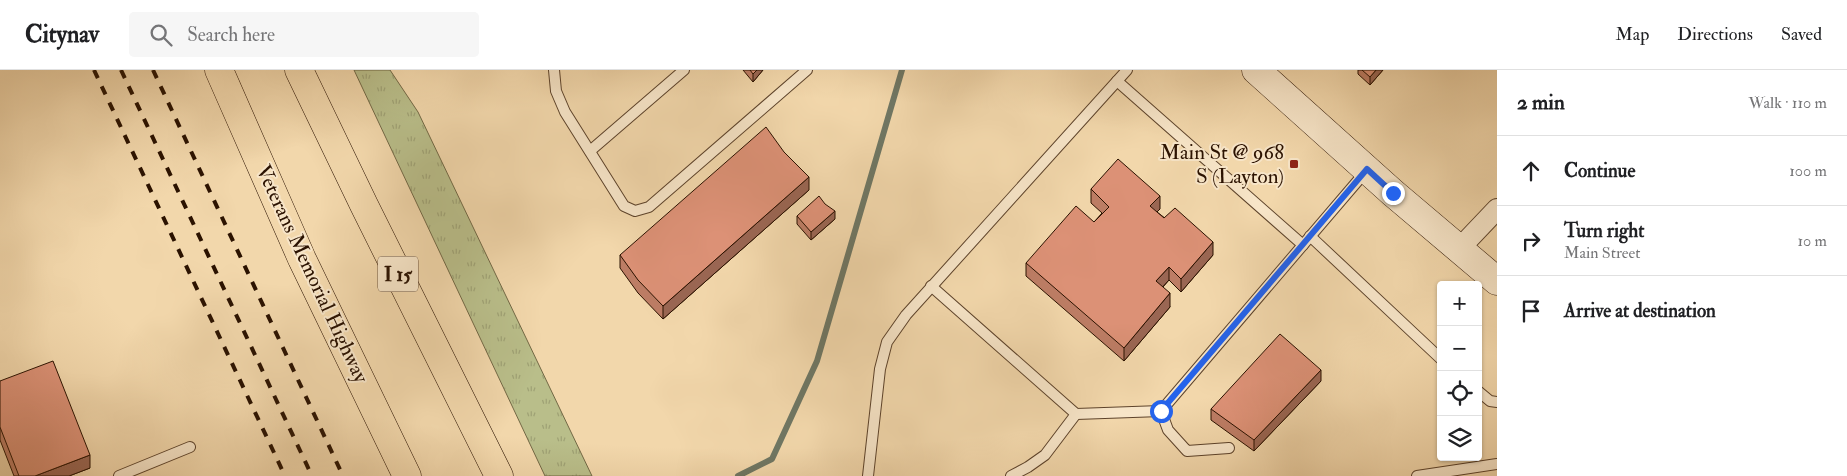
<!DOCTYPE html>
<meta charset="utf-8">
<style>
:root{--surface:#fff;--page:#f6f6f6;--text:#202124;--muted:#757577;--line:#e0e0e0}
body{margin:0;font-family:"IM FELL Double Pica",serif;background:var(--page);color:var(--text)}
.controls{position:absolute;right:15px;bottom:15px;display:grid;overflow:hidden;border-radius:5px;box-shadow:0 1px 4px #0004}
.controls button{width:45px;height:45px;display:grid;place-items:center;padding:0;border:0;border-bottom:1px solid var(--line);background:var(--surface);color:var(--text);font:25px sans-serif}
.stop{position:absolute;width:15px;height:15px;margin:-11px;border:4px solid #2563eb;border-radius:50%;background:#fff}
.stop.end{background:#2563eb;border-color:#fff;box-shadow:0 1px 5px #0008}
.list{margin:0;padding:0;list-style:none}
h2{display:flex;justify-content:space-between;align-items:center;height:65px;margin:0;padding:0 20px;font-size:21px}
h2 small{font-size:16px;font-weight:400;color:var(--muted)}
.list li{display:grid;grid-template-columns:32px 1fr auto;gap:15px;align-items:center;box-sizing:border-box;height:70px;padding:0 20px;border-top:1px solid var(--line)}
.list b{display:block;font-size:19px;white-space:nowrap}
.list p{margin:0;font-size:16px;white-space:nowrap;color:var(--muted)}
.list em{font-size:16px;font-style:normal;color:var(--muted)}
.icon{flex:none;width:28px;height:28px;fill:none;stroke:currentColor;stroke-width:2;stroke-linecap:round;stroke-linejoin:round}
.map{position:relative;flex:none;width:1497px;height:406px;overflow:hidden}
header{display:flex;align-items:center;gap:30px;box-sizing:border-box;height:70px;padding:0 25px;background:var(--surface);border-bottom:1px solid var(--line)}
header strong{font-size:24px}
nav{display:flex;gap:28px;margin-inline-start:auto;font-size:18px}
.search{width:350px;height:45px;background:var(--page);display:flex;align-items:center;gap:12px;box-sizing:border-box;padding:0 18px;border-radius:5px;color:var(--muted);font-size:19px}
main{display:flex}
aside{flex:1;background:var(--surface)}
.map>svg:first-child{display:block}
.grass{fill:url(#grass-tufts);stroke:#726845}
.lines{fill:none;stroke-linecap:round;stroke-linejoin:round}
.stream{stroke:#6f7764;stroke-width:6}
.service-casing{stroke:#5d432b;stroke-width:12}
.minor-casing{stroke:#5d432b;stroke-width:22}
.secondary-casing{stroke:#2b1200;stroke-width:29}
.motorway-casing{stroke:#2b1200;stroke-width:29}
.service{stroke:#f7e5c8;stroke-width:10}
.minor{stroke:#f7e5c8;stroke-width:20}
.secondary{stroke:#f7e5c8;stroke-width:28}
.motorway{stroke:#f2d7ab;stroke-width:28}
.rail{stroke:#2b1200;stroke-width:4;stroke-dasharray:9 9;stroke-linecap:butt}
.wall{fill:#bd7d65;stroke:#2b1200}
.shaded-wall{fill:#9a6653;stroke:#2b1200}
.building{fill:#dc9176;stroke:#2b1200}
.route{stroke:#2563eb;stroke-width:6}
.poi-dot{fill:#8f2418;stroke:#f7e5c8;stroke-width:2}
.labels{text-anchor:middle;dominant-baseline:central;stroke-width:4;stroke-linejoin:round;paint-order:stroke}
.shield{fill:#f7e5c8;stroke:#68513c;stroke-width:1}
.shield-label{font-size:20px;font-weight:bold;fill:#2b1200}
.poi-label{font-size:21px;fill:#2b1200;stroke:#f7e5c8;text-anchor:end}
.street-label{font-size:21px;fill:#2b1200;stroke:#f7e5c8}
</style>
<header>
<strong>Citynav</strong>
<div class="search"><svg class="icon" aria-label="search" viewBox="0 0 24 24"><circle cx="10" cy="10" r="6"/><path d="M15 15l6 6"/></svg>Search here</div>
<nav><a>Map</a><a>Directions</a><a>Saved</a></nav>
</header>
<main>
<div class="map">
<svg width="1497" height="406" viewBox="0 0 1497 406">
<defs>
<pattern id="grass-tufts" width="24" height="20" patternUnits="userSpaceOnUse" patternTransform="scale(1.25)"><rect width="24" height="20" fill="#b9be8a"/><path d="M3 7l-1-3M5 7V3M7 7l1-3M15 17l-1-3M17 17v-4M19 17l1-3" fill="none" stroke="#9fa275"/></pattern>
</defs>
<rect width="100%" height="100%" fill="#f2d7ab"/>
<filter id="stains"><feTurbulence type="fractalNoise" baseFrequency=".004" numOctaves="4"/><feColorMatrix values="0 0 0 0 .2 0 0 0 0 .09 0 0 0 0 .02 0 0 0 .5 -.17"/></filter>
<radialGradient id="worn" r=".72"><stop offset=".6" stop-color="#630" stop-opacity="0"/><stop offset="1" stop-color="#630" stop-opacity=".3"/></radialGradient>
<path class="grass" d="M354,0H390L418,42L592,406H545Z"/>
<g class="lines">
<path class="stream" d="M738,406L772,389L817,291L902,0"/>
<g class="service-casing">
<g id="service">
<path d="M554,0L556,21L565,42L624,136L635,141L649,137L807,0"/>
<path d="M1117,11L1303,175"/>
<path d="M590,81L684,0"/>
<path d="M1310,166L1441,289"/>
<path d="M931,216L1076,344L1161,341L1367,100"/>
<path d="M1478,321L1490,331L1497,332"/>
<path d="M1161,341L1168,360L1187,381L1229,378"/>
<path d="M119,406L190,377"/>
<path d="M868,406L880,299L887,272L906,245L1127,0"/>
<path d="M1011,406L1028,397L1045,385L1076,344"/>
<path d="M1417,406L1497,394"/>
</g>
</g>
<g class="minor-casing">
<path id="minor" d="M1459,179L1497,139"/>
</g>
<g class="secondary-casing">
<path id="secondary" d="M1256,0L1393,123L1497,211"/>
</g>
<g class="motorway-casing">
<g id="motorway">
<path d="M219,0L302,189L407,406"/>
<path d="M299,0L364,135L499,406"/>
</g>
</g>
<use href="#service" class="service"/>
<use href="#minor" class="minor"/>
<use href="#secondary" class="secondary"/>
<use href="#motorway" class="motorway"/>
<g class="rail">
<path d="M94,0L285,406"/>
<path d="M121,0L312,406"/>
<path d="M153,0L343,406"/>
</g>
</g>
<g class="wall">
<path d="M743,0H763L753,12Z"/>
<path d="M1358,0H1383L1370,15L1358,4Z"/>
<path d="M1091,119L1160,139L1157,142L1213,185L1181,222L1169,210L1163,217L1170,237L1124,291L1026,206V193L1094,152L1102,143L1091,133Z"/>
<path d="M809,120L663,249L638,223L620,198V185Z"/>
<path d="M797,146L835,149L811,170L797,154Z"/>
<path d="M0,311L90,398L69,406H14L0,370Z"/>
<path d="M1321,311L1254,381L1211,350V339Z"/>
</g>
<g class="shaded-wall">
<path d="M757,0H763L753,12V4Z"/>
<path d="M1376,0H1383L1370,15V7Z"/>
<path d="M809,107V120L663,249V236Z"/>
<path d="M1160,126V139L1150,149V136Z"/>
<path d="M835,141V149L811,170V162Z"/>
<path d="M1213,172V185L1181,222V209Z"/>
<path d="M1169,197V210L1156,224V211Z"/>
<path d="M1170,223V237L1124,291V278Z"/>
<path d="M1321,300V311L1254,381V370Z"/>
<path d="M90,385V398L69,406H35Z"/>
</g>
<g class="building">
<path d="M750,0H757L753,4Z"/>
<path d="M1362,0H1376L1370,7Z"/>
<path d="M766,57L784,82L809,107L663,236L638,210L620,185Z"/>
<path d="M1118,89L1160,126L1150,136L1164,148L1175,138L1213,172L1181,209L1169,197L1156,211L1170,223L1124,278L1026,193L1076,136L1094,152L1109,137L1091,119Z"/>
<path d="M819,126L825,134L835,141L811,162L797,146Z"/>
<path d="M1280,264L1321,300L1254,370L1211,339Z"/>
<path d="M53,291L90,385L35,406H19L0,357V311Z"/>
</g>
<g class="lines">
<path class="route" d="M1161,341L1367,99L1393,123"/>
</g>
<rect class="poi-dot" x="1289" y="89" width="10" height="10" rx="2.5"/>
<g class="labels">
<rect class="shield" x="378" y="186.5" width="40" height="35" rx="4"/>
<g class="shield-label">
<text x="398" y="204">I 15</text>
</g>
<g class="poi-label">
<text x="1284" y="82">Main St @ 968<tspan x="1284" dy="24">S (Layton)</tspan></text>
</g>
<g class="street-label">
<text transform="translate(312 204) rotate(65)">Veterans Memorial Highway</text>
</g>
</g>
<rect width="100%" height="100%" filter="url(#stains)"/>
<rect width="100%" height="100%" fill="url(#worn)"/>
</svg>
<div class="controls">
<button>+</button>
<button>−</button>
<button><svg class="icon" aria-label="locate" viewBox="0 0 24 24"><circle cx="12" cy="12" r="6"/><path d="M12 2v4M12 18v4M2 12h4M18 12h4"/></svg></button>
<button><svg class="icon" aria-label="layers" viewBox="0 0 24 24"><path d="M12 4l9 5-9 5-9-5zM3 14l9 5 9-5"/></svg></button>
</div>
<div class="stop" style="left:1161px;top:341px"></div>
<div class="stop end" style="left:1393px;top:123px"></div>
</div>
<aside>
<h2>2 min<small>Walk · 110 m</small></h2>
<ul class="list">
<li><svg class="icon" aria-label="ahead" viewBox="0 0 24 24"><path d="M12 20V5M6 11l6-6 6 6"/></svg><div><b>Continue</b></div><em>100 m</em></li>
<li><svg class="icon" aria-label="right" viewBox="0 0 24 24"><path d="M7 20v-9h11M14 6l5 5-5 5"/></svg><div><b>Turn right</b><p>Main Street</p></div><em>10 m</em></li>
<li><svg class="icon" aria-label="arrive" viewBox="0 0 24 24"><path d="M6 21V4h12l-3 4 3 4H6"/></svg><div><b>Arrive at destination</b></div></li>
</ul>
</aside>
</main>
